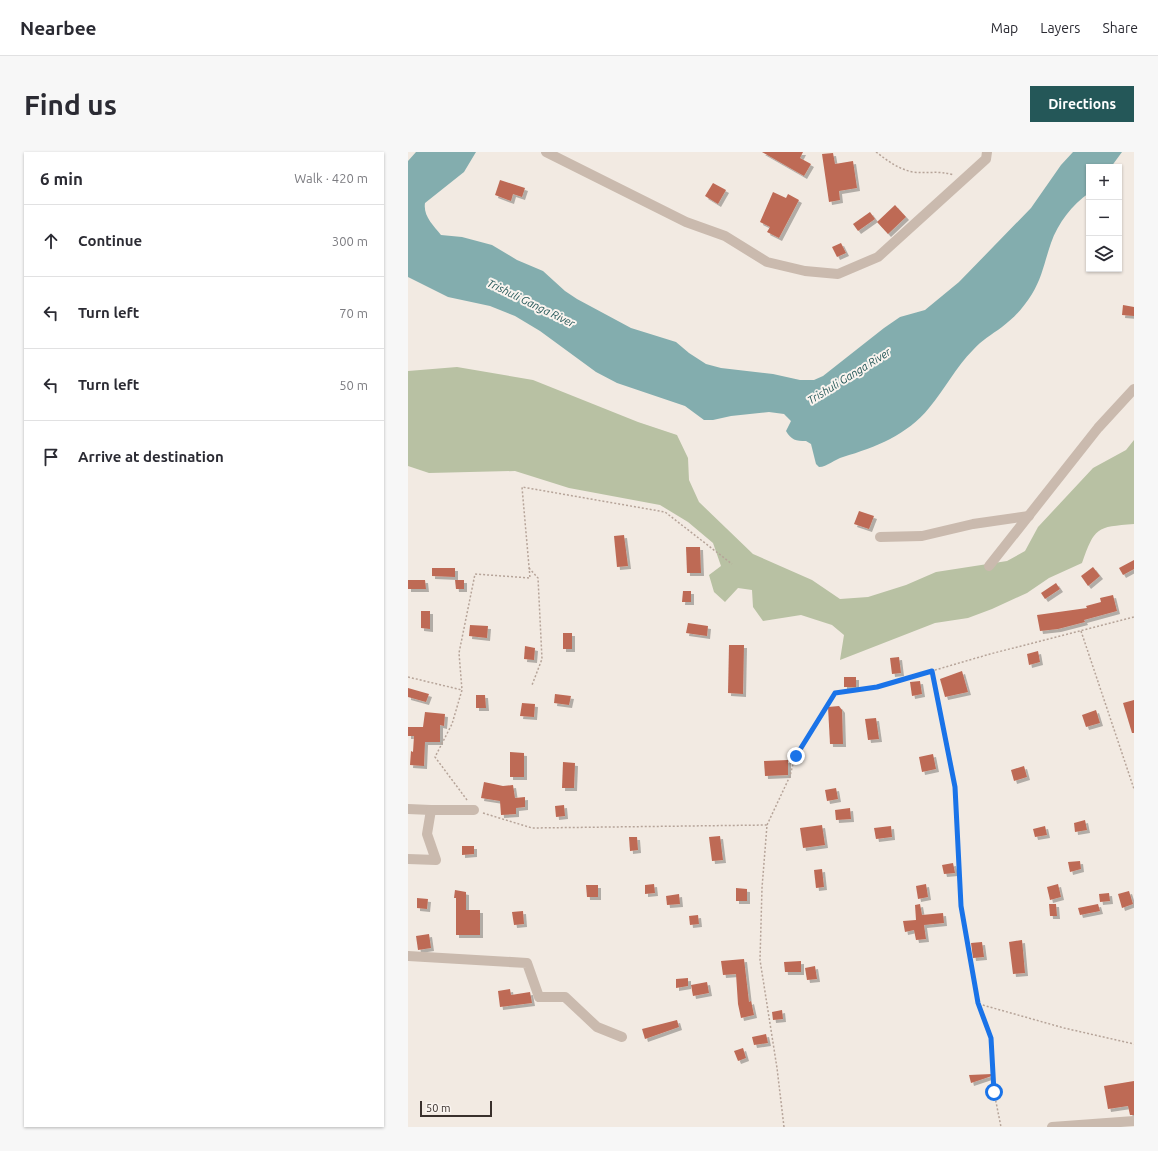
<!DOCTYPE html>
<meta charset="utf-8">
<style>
:root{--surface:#fff;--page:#f7f7f7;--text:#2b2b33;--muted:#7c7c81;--line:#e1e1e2;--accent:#245758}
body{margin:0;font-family:Ubuntu,sans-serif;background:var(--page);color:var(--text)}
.controls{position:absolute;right:12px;top:12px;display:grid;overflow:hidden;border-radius:0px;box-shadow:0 1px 3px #0004}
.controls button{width:36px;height:36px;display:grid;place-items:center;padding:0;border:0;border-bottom:1px solid var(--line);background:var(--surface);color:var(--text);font:20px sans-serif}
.scale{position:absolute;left:12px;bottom:10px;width:72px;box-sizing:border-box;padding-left:4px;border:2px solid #39302c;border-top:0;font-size:11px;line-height:14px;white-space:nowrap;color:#39302c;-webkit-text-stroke:3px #faf4ef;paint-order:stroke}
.stop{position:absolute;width:12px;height:12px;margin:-9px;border:3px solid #1a73e8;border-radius:50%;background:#fff}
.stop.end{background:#1a73e8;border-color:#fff;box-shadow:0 1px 4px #0008}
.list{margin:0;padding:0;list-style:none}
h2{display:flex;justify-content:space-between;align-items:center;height:52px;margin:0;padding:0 16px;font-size:17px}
h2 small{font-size:13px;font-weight:400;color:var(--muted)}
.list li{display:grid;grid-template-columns:26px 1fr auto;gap:12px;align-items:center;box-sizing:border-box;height:72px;padding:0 16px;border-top:1px solid var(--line)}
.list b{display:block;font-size:15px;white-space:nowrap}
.list em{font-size:13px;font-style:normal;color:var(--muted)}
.icon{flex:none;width:22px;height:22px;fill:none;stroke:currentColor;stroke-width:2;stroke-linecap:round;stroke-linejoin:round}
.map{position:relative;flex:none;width:726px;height:975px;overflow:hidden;border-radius:0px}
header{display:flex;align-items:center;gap:24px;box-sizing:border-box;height:56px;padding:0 20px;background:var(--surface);border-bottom:1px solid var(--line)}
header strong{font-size:19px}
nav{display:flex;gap:22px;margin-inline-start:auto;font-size:14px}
.intro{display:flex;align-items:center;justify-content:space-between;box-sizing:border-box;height:96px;padding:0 24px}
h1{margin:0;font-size:28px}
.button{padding:10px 18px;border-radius:0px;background:var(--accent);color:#fff;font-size:14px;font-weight:700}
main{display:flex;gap:24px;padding:0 24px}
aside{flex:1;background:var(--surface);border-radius:0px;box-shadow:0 1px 3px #0004}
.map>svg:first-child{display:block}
.green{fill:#b8c1a3}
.water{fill:#83adae}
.building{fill:#be6a55;filter:url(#shadow)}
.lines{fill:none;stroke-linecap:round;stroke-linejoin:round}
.path{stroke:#b6a499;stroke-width:1.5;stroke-dasharray:2 2;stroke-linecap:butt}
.minor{stroke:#cabaae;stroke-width:10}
.route{stroke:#1a73e8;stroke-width:5}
.labels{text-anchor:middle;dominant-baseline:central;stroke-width:4;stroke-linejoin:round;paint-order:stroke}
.water-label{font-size:11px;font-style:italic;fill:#245758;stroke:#faf4ef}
</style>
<header>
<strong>Nearbee</strong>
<nav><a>Map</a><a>Layers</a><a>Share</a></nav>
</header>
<div class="intro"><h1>Find us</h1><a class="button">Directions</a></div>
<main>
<aside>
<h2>6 min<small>Walk · 420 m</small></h2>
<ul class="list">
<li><svg class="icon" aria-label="ahead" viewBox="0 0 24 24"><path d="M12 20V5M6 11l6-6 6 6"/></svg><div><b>Continue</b></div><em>300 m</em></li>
<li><svg class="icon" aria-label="left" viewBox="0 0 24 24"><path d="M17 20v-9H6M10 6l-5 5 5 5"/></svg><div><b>Turn left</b></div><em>70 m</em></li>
<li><svg class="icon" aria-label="left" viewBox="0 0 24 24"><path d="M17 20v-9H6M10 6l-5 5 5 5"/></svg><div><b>Turn left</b></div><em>50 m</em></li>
<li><svg class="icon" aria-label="arrive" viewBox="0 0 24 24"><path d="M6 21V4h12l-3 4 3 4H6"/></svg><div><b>Arrive at destination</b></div></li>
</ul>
</aside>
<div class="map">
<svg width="726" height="975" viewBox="0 0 726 975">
<defs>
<filter id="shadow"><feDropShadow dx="3" dy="3" stdDeviation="0" flood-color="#0004"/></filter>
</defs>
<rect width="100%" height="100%" fill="#f2eae2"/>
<path class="green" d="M49,215L125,228L230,270L269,283L280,306L281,328L291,350L345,402L404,428L432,447L460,445L498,433L528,420L599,409L617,399L630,375L685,316L718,298L726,288V372C688,375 687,375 674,411L641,426L619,441L584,457L560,466L527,471L432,508L436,483L424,473L393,463L355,469L345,455L344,438L330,436L317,450L306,440L301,423L313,414L305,391L280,370L252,353L161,336L107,319L21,321L0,314V219Z"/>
<path class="water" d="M8,0H68L56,20L17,51C15,64 25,73 33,83L54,85L84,93L109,108L135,119L157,139L169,147L223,176L268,190L281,201L298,212L313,216L365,222L392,228H406L415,224L476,176L492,165L517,158L551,130L623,56L653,13L665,0H714L703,15H681V41C664,53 650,71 643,91C637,108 634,126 624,142C616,155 606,166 594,175C583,183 574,188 565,198C548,215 537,237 521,256C499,283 468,295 435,305C427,307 419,315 411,315L408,312L403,292L398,289C388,289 383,288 378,279L383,269L376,262L361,260L323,264L305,268H296L277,254L209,231L188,220L132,179L107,164L82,154L40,145L0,125V9Z"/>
<g class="building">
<path d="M354,0H395L392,6L403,12L396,24Z"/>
<path d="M425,1L427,12L445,9L449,36L431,39L432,48L421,50L414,2Z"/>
<path d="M92,28L117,36L114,45L105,42L103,49L87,43Z"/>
<path d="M305,31L318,38L310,52L297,44Z"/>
<path d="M365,40L378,46L380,42L391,48L371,86L359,80L362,75L352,70Z"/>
<path d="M487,53L498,65L480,82L469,70Z"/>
<path d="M462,60L467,67L450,79L445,72Z"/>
<path d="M433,91L438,101L429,105L424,95Z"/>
<path d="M715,153L726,155V164L714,163Z"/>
<path d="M451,359L466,364L461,377L446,372Z"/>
<path d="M216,383L220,414L209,415L206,384Z"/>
<path d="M278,395H292L293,421H279Z"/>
<path d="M726,408V417L715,423L711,416Z"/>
<path d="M685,415L692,424L680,434L673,424Z"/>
<path d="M24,416H47V425L24,424Z"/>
<path d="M0,428H17L18,437H0Z"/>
<path d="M47,428H56V437H48Z"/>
<path d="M648,431L652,437L637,447L633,441Z"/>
<path d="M275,439H283V450H274Z"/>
<path d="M705,443L709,459L676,468L677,470L650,477L632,479L629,463L679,456L678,454L693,450L692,446Z"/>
<path d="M13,459H22V477L13,476Z"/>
<path d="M280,471L300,474L299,484L278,481Z"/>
<path d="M62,473L80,474L79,486L61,484Z"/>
<rect x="155" y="481" width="9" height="16"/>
<path d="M321,493H336L335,542L320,541Z"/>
<path d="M117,494L127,496L126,508L116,507Z"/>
<path d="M630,499L632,510L621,513L619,502Z"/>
<path d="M491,505L493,521L484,522L482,506Z"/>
<path d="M554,519L560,540L537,545L532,527Z"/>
<rect x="436" y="525" width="12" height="10"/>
<path d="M512,529L514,542L504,544L502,530Z"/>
<path d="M0,536L21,542L18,550L0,545Z"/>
<path d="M147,542L163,544L161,553L146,551Z"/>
<path d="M68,543H77L78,556H68Z"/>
<path d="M726,548V581H724L715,551Z"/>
<path d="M114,551L127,552L126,565L112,564Z"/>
<path d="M431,554L434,558L435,592H422L420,555Z"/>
<path d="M688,558L692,571L678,575L674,563Z"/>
<path d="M17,560L37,562L36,574L32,573V590H17L16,614L2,613L3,599L5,600L6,584H0V575H15Z"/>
<path d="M468,566L471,587L460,588L457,567Z"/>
<path d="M102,600L116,601V625H102Z"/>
<path d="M525,602L528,617L514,620L511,605Z"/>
<path d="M380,608V623L357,624L356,609Z"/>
<path d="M155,610L167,611L166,636H154Z"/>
<path d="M616,614L619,625L606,629L603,618Z"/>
<path d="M76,630L95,634L105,633L107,646L117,645V655L108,656V662L93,663L92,649L73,646Z"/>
<path d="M428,636L430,647L419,649L417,638Z"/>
<path d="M156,653L157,664L148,665L147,654Z"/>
<path d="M442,656L443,667L428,668L427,658Z"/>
<path d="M677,668L679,678L667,680L666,671Z"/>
<path d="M414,673L417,693L395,696L392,676Z"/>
<path d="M483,674L484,685L468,687L466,676Z"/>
<path d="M637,674L639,683L627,685L625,677Z"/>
<path d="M312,684L315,708L304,709L301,685Z"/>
<path d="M221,685H229L230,698L222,699Z"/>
<path d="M54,694H66V702L54,703Z"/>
<path d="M672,709L673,717L662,720L660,710Z"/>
<path d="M545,711L547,721L536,722L534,713Z"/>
<path d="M414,717L416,735L408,736L406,718Z"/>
<path d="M246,732L247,741L237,742V733Z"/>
<path d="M518,732L520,745L510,747L508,734Z"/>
<path d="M650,732L653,745L642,748L639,735Z"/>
<path d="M178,733H190V745H179Z"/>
<path d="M328,736L339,737V749H328Z"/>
<path d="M47,738L58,740V758H72V783H48V746H46Z"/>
<path d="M721,739L725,752L714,756L710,742Z"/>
<path d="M701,741L702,749L692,750L691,742Z"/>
<path d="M271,742L272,752L259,753L258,744Z"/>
<path d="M9,746L20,747L19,757L9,756Z"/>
<path d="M512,752L514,763L535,761L536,771L516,773L518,787L508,788L506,778L497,780L495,769L508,768L507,753Z"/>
<path d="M641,752H648L649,764H642Z"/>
<path d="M690,752L692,759L672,763L670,756Z"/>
<path d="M115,759L116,772L106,773L104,760Z"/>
<path d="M290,763L291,772L282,773L281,764Z"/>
<path d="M21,782L23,796L10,798L8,784Z"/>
<path d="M614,788L617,821L605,822L601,790Z"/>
<path d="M574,790L576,805L565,806L563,791Z"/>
<path d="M336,807L341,850L343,849L346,863L333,866L330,852L328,822L315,823L313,809Z"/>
<path d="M393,809V820H377L376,810Z"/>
<path d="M407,814L409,827L399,828L397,816Z"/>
<path d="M280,826V834L268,836V827Z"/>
<path d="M299,830L301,841L285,844L283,833Z"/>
<path d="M102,837L103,843L122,840L124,851L92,855L90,839Z"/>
<path d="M374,858L375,867L365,868L364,860Z"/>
<path d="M269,868L271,875L237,887L234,877Z"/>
<path d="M358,882L360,891L346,893L344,885Z"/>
<path d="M335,896L338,906L330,909L326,899Z"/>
<path d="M584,922V924L563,931L561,923Z"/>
<path d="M726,929V963H722L720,954L700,957L696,934Z"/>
</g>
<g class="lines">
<g class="path">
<path d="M468,0C480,9 490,17 505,20C519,22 530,18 546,23"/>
<path d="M121,416L130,426L134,507L124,533"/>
<path d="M673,479L726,637"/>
<path d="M524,519L547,635L553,754L570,851L583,886L586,940L593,975"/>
<path d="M0,525L54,538"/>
<path d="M59,648L27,605L44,572L54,538L51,501L67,422L122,426L114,335L257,360L324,412"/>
<path d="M75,661L124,676L359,673"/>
<path d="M571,852L656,876L726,892"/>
<path d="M376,975L369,916L352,808L354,736L359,673L382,624L387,604L427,541L469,535L582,502L726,465"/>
</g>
<g class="minor">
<path d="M138,0L278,70L317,84L359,110L397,119L430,122L470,105L578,7L579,0"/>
<path d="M472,385L514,384L565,372L621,364"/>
<path d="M581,414L690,276L726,237"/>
<path d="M0,657L23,658"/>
<path d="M0,707L28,708L19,682L23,658H66"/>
<path d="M0,804L119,811L131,845H157L189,875L214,885"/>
<path d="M644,975L726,969"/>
</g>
</g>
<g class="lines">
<path class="route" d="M388,604L427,541L469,535L524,519L547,635L553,754L570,851L583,886L586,940"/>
</g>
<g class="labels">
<g class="water-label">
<text transform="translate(123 151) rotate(26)">Trishuli Ganga River</text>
<text transform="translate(441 224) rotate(-32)">Trishuli Ganga River</text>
</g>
</g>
</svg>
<div class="controls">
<button>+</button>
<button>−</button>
<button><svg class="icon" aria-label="layers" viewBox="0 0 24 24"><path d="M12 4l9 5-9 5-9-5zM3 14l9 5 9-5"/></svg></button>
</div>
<div class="scale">50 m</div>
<div class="stop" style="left:586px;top:940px"></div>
<div class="stop end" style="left:388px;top:604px"></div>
</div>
</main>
